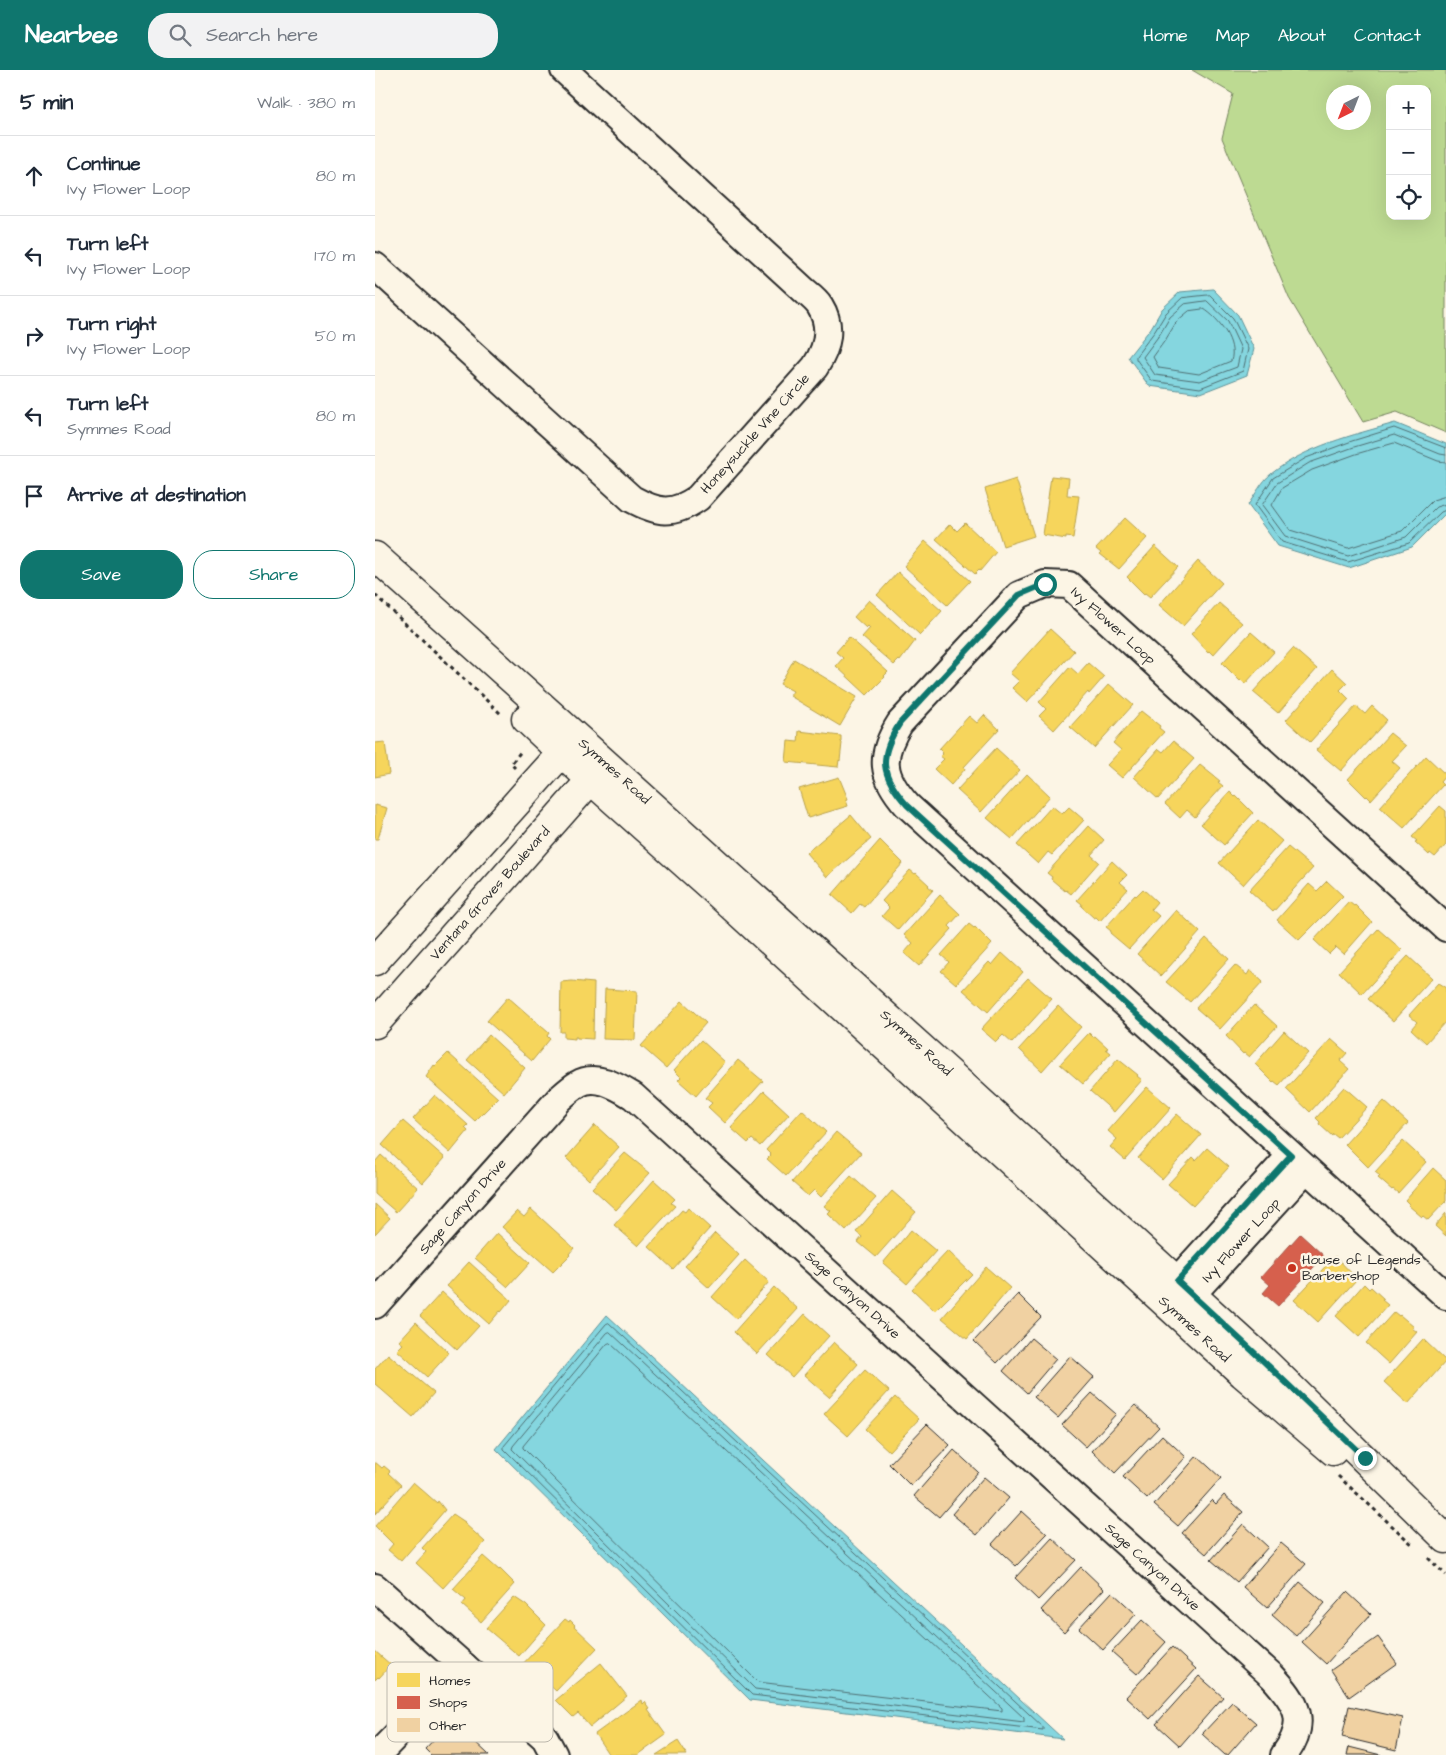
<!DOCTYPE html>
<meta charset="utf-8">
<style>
:root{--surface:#fff;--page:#f2f2f3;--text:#1f2937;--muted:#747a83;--line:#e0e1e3;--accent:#0f766e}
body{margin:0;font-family:"Architects Daughter",sans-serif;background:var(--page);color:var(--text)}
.controls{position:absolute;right:15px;top:15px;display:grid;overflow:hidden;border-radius:10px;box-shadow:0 5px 20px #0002}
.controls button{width:45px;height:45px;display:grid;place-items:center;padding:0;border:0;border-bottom:1px solid var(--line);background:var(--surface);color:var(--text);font:25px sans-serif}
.compass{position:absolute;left:951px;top:15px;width:45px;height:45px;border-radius:50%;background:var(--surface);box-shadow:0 5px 20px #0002;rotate:222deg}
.stop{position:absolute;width:15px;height:15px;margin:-11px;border:4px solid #0f766e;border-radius:50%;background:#fff}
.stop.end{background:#0f766e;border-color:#fff;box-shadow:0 1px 5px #0008}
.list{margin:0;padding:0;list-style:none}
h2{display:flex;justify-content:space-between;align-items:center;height:65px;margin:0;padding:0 20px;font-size:21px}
h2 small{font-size:16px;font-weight:400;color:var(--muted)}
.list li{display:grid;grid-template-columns:32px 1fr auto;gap:15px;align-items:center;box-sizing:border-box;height:80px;padding:0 20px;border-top:1px solid var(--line)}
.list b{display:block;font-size:19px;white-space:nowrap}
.list p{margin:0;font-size:16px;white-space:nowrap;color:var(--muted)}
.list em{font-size:16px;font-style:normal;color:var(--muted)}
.actions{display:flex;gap:10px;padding:15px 20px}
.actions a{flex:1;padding:11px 0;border:1px solid var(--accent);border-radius:20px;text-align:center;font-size:18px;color:var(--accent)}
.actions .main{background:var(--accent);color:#fff}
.icon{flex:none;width:28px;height:28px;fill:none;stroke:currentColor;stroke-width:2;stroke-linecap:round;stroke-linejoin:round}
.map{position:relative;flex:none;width:1071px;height:1685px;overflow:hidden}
header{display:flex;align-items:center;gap:30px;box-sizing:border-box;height:70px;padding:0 25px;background:var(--accent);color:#fff}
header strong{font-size:24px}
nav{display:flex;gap:28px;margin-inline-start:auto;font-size:18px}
.search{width:350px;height:45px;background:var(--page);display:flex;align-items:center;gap:12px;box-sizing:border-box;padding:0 18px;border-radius:20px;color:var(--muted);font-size:19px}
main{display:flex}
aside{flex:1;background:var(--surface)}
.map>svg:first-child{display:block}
.green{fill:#bdda92;stroke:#74825e;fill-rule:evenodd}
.water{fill:#85d6df;stroke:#619297}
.homes{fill:#f6d55c;stroke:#b9a24d}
.shops{fill:#d6604d;stroke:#a35043}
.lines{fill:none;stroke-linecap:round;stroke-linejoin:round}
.shore{stroke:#4f6f73;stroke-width:1}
.building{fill:#f0d1a2;stroke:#2b2b2b}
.minor-casing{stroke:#2b2b2b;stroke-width:30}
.tertiary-casing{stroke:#2b2b2b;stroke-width:31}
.path{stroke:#2b2b2b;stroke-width:3;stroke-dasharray:4 4;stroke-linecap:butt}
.minor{stroke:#fcf5e5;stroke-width:26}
.tertiary{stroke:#fcf5e5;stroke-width:28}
.route{stroke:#0f766e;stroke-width:6}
.poi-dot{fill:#c8321e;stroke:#fcf5e5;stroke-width:2}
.labels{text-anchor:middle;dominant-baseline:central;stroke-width:5;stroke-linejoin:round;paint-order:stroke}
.street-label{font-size:14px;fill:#2b2b2b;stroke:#fcf5e5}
.poi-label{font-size:14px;fill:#2b2b2b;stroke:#fcf5e5;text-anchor:start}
.key{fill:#fcf5e5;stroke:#bdb8ad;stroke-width:1}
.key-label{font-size:14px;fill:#2b2b2b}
</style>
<header>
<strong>Nearbee</strong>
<div class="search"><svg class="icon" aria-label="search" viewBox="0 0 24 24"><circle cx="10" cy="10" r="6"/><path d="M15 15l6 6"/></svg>Search here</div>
<nav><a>Home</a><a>Map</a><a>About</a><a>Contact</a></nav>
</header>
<main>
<aside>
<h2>5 min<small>Walk · 380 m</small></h2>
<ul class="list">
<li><svg class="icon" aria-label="ahead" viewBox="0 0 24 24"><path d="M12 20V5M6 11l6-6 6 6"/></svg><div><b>Continue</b><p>Ivy Flower Loop</p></div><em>80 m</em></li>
<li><svg class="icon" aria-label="left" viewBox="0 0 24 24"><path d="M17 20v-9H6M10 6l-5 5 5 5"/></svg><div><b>Turn left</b><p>Ivy Flower Loop</p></div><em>170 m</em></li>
<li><svg class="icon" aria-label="right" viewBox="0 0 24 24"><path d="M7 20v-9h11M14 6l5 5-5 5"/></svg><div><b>Turn right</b><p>Ivy Flower Loop</p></div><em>50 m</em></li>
<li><svg class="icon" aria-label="left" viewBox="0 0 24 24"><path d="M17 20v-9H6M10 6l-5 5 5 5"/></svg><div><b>Turn left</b><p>Symmes Road</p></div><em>80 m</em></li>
<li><svg class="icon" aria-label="arrive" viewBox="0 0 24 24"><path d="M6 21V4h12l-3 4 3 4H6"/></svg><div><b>Arrive at destination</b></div></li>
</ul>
<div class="actions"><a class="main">Save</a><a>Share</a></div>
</aside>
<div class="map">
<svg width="1071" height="1685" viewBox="0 0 1071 1685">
<rect width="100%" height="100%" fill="#fcf5e5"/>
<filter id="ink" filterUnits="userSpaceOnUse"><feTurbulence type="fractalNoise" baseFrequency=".02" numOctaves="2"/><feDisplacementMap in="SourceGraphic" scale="10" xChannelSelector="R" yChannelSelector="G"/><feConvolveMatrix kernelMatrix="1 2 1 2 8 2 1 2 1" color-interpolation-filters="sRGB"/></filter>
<g filter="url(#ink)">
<path class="green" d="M817,0H1071V363L1022,342L988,352L914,228L847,68L858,24ZM1015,19H1052V146H1015ZM958,22H988V52H958Z"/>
<g class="water">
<path d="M838,219L863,245L879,279L872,305L826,323L774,316L753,287L776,258L787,239L805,222Z"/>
<path d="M1020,353L1071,374V443L1037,477L974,498L903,476L873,435C880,425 887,411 896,404C931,376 978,365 1020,353Z"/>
<path d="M232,1245L688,1669L375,1630L121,1379Z"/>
</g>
<g class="homes">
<path d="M676,406L694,408L692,425L704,426L698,468L691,467V469L668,465Z"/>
<path d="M641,409L659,466L628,476L610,419Z"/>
<path d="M750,448L772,468L744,499L725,484L726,483L721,479Z"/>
<path d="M590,453L621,482L605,501L604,500L600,504L561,469L575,454L582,461Z"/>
<path d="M550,471L595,511L572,535L529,496Z"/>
<path d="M780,476L803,497L775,527L770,523L769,524L752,507Z"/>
<path d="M823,491L847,513L808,556L784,535Z"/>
<path d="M523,502L567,541L545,565L502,525Z"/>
<path d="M494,530L540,571L525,591L524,590L519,595L487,567L495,558L493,556L491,558L479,547Z"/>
<path d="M844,533L867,553L838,585L834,581L833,582L816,564Z"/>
<path d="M675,559L699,581L652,632L637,618L644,611L635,603Z"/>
<path d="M876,562L899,582L870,614L866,610L865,611L847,593Z"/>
<path d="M474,567L513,602L509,606L510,607L492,625L461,596L468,588L461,582Z"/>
<path d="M918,578L942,599L903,643L878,622Z"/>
<path d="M419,589L482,627L465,656L415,626L418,621L405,614Z"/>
<path d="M713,593L729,607L714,624L713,622L679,660L664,646L671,639L664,632L695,597L703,604Z"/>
<path d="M957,599L972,613L965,620L974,629L935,672L911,650Z"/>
<path d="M734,614L758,635L719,678L695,657Z"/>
<path d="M981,636L990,644L997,636L1012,650L966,701L941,680Z"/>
<path d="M766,641L785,656L784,658L789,662L747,708L732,695L746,680L738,673Z"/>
<path d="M609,645L624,659L589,697L590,699L576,715L559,699L569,689L565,686L568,683L564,679L594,646L602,653Z"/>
<path d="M424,661L466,666V672L467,673L465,691L464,690L463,697L411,692L413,671L423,672Z"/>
<path d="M1015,663L1031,676L1017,691L1025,698L996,730L992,726L991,727L973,709Z"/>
<path d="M798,671L819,689L783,729L759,707L784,679L788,682Z"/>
<path d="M10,672L14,704L0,707V673Z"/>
<path d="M621,678L645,700L606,742L582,720Z"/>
<path d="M1051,686L1071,705L1065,712L1068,715L1029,758L1005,737Z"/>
<path d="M825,695L845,711L843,712L848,716L820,747L812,740L805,748L790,734Z"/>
<path d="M652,704L675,726L637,769L612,748Z"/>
<path d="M464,707L473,729L471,730L473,736L433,748L424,719Z"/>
<path d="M855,722L860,727L861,726L878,743L849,775L826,754Z"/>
<path d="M0,735L12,738L3,769H0Z"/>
<path d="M677,736L687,744L694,737L709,750L677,785L673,782L663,794L642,775Z"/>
<path d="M1065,736L1071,741V775L1060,787L1055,783L1054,785L1040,772L1042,771L1037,767Z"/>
<path d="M476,745L496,769L452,807L431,783Z"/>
<path d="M883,750L907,771L868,815L844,793Z"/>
<path d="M714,756L729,770L716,785L724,792L696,824L691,820L690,821L676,809L677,807L672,803Z"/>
<path d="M505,770L528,793L489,837L485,834L477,843L457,825Z"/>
<path d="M913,777L938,798L898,842L874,820Z"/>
<path d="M737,791L752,805L745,812L753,819L725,851L721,847L719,848L706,836L707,834L702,830Z"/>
<path d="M535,800L540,804L541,803L554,815L553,816L558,820L523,860L507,846L514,838L507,831Z"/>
<path d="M952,811L968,826L924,870L902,850L934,814L942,821Z"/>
<path d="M768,819L782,832L776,839L784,846L754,879L735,863L736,861L731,857L760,825L761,826Z"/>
<path d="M565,825L585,844L574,856L577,859L544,896L529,883L538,873L529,865Z"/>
<path d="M974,832L979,836L980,835L997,852L969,884L961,877L954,884L939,870Z"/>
<path d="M801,840L825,862L786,906L762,884Z"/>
<path d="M594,854L599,858L600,857L617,874L581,914L566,901L574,892L566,885Z"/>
<path d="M1003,859L1027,880L987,924L964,902Z"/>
<path d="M831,868L854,889L815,932L791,912Z"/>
<path d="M627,883L648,902L613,942L588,920L614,892L617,895Z"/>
<path d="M1033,886L1057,908L1018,951L993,929Z"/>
<path d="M860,895L872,905L875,900L888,912L845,959L821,938Z"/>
<path d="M653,908L677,929L637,973L628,965L621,972L606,959Z"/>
<path d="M197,911L219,913L218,969L202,968V967H200V969L189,968V962H185L186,912Z"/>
<path d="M1063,913L1071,918V951L1051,973L1036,959L1042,952L1034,945Z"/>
<path d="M230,919L262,921L260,970L228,969Z"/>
<path d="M133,927L174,963L172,966L175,969L157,991L112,951Z"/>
<path d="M307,931L331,953L291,998L266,976Z"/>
<path d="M879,935L902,956L874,987L869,983L868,984L851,966Z"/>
<path d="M683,936L706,957L667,1001L644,979Z"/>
<path d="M909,961L933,983L904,1015L899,1011L898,1012L880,994Z"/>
<path d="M714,963L718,967L720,966L733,978L731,979L736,983L708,1014L685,994Z"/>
<path d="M114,965L150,998L129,1023L92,990Z"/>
<path d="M956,969L972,983L965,991L974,999L935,1042L911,1019Z"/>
<path d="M326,970L350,992L321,1026L303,1010L306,1007L299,1000Z"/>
<path d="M73,983L123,1028L100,1051L51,1007L59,995L60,996Z"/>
<path d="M743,989L763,1005L762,1006L767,1010L739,1042L715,1021Z"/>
<path d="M363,990L388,1011L350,1053L333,1037L337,1033L330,1028Z"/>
<path d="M772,1017L796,1038L750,1090L735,1077L742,1069L733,1061Z"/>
<path d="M969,1017L992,1037L963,1068L958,1064L957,1066L944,1054L945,1052L941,1048Z"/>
<path d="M389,1021L414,1044L385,1076L377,1069L373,1073L356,1058Z"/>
<path d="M60,1025L93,1055L90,1058L93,1061L75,1083L38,1049Z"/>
<path d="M1009,1031L1033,1053L993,1097L970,1074Z"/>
<path d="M427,1040L451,1062L411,1106L392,1089L396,1085L391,1080Z"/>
<path d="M802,1044L826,1065L787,1109L763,1088Z"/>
<path d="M28,1051L70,1088L48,1113L7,1075Z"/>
<path d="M220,1055L244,1077L214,1110L191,1088Z"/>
<path d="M461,1062L486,1083L446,1127L439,1120L433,1126L417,1112Z"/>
<path d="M1028,1071L1051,1092L1023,1123L1018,1119L1017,1120L1003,1108L1005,1106L1000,1102Z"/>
<path d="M832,1078L854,1097L818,1136L793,1114L818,1087L821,1090Z"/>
<path d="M250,1083L275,1103L241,1140L217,1118Z"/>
<path d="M6,1085L43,1118L21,1142L0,1124V1092Z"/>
<path d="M1058,1098L1071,1110V1131L1053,1150L1048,1146L1047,1147L1033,1135L1034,1134L1030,1130Z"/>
<path d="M476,1106L501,1128L471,1161L453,1144L456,1141L449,1136Z"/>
<path d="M279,1110L300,1129L296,1133L300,1136L263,1176L239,1155Z"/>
<path d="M517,1121L541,1142L501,1187L483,1172L487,1167L481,1162Z"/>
<path d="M0,1134L15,1148L0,1164Z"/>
<path d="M313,1138L335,1158L298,1199L274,1177L307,1140L310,1142Z"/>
<path d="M156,1139L199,1178L194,1184L195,1185L178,1202L127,1157L142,1141L149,1147Z"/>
<path d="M1071,1143V1166L1060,1156Z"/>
<path d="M536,1160L561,1181L532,1214L508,1193Z"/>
<path d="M122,1163L155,1193L133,1217L100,1188Z"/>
<path d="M340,1163L364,1185L334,1218L310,1196Z"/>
<path d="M573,1181L597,1204L560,1241L537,1219Z"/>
<path d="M960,1186L982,1209L943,1252L919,1230Z"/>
<path d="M370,1190L394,1212L361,1249L337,1227Z"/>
<path d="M94,1192L136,1230L126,1242L125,1241L114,1254L72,1216Z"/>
<path d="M611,1197L635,1218L592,1269L567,1248Z"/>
<path d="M989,1214L994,1219L996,1217L1009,1229L1007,1230L1013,1235L984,1267L961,1246Z"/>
<path d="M399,1217L423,1239L382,1284L359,1262Z"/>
<path d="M67,1222L104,1256L82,1280L45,1246Z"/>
<path d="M1019,1242L1024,1246L1025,1245L1039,1257L1037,1258L1042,1262L1014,1294L991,1273Z"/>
<path d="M430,1244L454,1266L417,1307L393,1285Z"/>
<path d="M41,1252L74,1283L52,1307L22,1280L28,1274L24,1271Z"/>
<path d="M1048,1269L1071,1291L1033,1334L1009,1312Z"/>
<path d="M459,1272L483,1294L454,1327L429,1305Z"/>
<path d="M13,1284L59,1323L38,1347L0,1314V1299Z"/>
<path d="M490,1300L514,1321L473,1366L449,1344Z"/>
<path d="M520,1327L544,1349L514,1381L490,1359Z"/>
<path d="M0,1392L7,1398L9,1396L15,1401L13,1403L26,1415L0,1444Z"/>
<path d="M38,1412L62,1433L63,1431L70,1440L26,1491L13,1480L18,1474L0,1456Z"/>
<path d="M78,1444L90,1452L89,1453L110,1472L68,1518L41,1493L51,1482L47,1478Z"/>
<path d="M108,1486L124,1500L125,1499L140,1514L106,1552L87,1535L91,1530L78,1519Z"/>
<path d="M139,1527L151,1535L171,1555L144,1586L111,1558Z"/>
<path d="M190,1549L194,1552L195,1550L200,1555L199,1556L222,1578L181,1621L162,1604L156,1610L144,1598Z"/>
<path d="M0,1581L16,1595L4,1608L3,1607L0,1610Z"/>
<path d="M226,1593L252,1626L215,1657L203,1643L198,1647L181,1630Z"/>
<path d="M267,1630L268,1634L270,1632L275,1639L273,1640L291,1665L263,1685H234L220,1664Z"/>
<path d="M303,1671L312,1685H281Z"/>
</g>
<path class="shops" d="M925,1164L949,1186L903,1236L888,1223L895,1215L886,1207Z"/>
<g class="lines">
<g class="shore">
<path d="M835,225L858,248L873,279L868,301L825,318L777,311L761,289V286L780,261L791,243L807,228Z"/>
<path d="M832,231L853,251L866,279L862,297L825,311L780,305L768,287L785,264L795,247L810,234Z"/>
<path d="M829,239C845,249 862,273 856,291L824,304L784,298L778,287L791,269L802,251L814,241Z"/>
<path d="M1071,378L1019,358L977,371L931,388L898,408L880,435L907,472L973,492L1034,473L1066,442L1071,440"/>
<path d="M1071,385L1065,384L1019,365L979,377L934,393L902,413L887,435L910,466L973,486L1031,467L1061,437L1071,434"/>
<path d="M1071,392L1063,391L1019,373L981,384L937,400L907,418L897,435L915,460L973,478L1027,461L1058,430L1071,426"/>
<path d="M234,1253L668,1657V1660L377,1625L129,1379V1376L231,1254Z"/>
<path d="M235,1262L649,1648V1652L380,1619L137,1379L138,1376L232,1263Z"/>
<path d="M235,1273L627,1638V1641L383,1612L148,1378V1376L232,1274Z"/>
</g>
</g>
<g class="building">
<path d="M643,1224L666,1247L622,1293L599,1271Z"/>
<path d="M656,1268L681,1289L652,1323L628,1301Z"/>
<path d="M695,1286L719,1307L683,1348L659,1327Z"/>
<path d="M717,1323L741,1344L711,1377L687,1355Z"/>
<path d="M760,1335L784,1357L740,1403L717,1381Z"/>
<path d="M552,1354L575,1375L536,1416L514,1394Z"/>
<path d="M787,1365L811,1387L772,1429L748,1407Z"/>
<path d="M579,1380L603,1402L564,1447L539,1426Z"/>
<path d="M822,1386L846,1408L803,1456L779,1435Z"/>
<path d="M609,1407L634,1428L602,1465L577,1444Z"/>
<path d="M849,1425L868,1442L831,1484L807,1463L837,1430L841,1434Z"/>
<path d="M647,1441L672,1464L641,1496L617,1474Z"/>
<path d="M868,1454L893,1477L862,1512L836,1490Z"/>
<path d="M677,1468L701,1490L663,1530L640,1508Z"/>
<path d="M906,1473L931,1494L892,1538L868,1517Z"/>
<path d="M706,1497L729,1519L689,1562L666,1540Z"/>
<path d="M925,1512L950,1533L921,1566L897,1545Z"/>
<path d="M737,1522L761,1544L728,1580L704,1558Z"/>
<path d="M972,1522L996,1544L951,1594L927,1572Z"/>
<path d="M767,1550L791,1572L762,1604L737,1582Z"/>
<path d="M1003,1567L1022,1593L974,1627L956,1600Z"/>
<path d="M797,1577L821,1599L775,1649L751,1627Z"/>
<path d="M824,1606L848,1627L805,1676L781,1654Z"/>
<path d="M857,1632L881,1653L853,1685H850L827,1664Z"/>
<path d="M974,1636L1028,1648L1021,1680L967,1667Z"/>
<path d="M77,1650L114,1685H56L50,1679Z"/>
<path d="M974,1677L1006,1685H972Z"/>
</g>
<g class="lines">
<g class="minor-casing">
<g id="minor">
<path id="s1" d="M0,196L257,429C283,443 297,446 323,428L440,297C452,279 458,257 445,236C442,231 436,226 431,222L189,0"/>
<path d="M1071,858L694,515L670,514L644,525L525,653C504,686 506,706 532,735L1071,1226"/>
<path d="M787,1227L916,1085"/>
<path id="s2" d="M0,1235L184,1029C190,1024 196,1018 203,1014C221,1003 243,1017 258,1026L897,1606C922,1633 934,1652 909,1685"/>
<path id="s3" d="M803,1240L931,1099"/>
<path d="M0,1517L170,1668L179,1685"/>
<path d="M2,1685L89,1596"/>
</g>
</g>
<g class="tertiary-casing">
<g id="tertiary">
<path id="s4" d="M0,486L571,1000L883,1285L1071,1469"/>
<path id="s5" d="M151,649L216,710L338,819L868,1304L958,1381"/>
<path d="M0,891L199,669"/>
<path id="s6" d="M0,954L228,696"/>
</g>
</g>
<g class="path">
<path d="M0,525L127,645"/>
<path d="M140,698L136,694L147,680"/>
<path d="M963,1406L1039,1476"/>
<path d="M1053,1488L1071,1505"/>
</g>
<use href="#minor" class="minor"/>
<use href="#tertiary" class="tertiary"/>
</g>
</g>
<g class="lines" filter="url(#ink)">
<path class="route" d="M670,514L644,525L525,653C503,687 505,705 532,735L916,1085L802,1211L883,1286L990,1388"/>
</g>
<circle class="poi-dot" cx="917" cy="1198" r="5"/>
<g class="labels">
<g class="street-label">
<text stroke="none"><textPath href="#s1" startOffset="504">Honeysuckle Vine Circle</textPath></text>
<text transform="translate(738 556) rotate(42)">Ivy Flower Loop</text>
<text stroke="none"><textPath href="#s4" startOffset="322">Symmes Road</textPath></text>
<text stroke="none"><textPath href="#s6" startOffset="174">Ventana Groves Boulevard</textPath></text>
<text stroke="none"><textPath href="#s4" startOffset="728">Symmes Road</textPath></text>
<text stroke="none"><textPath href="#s2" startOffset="132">Sage Canyon Drive</textPath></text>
<text stroke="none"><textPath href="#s3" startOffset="94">Ivy Flower Loop</textPath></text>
<text stroke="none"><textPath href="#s2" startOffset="656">Sage Canyon Drive</textPath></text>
<text stroke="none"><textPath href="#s5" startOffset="905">Symmes Road</textPath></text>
<text stroke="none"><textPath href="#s2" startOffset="1061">Sage Canyon Drive</textPath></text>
</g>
<g class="poi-label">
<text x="927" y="1190">House of Legends<tspan x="927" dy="16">Barbershop</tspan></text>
</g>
</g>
<rect x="12" y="1592" width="166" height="80" rx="8" class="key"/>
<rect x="22" y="1603" width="23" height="14" fill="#f6d55c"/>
<rect x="22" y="1626" width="23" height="13" fill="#d6604d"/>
<rect x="22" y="1648" width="23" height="14" fill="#f0d1a2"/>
<g class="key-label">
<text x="54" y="1615">Homes</text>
<text x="54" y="1637">Shops</text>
<text x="54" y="1660">Other</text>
</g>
</svg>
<div class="controls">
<button>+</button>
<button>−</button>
<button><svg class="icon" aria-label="locate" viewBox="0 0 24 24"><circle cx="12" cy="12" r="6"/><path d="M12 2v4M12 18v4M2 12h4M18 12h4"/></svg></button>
</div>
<svg class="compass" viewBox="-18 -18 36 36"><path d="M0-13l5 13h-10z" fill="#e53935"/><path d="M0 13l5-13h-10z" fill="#747a83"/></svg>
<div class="stop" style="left:670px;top:514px"></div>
<div class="stop end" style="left:990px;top:1388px"></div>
</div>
</main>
